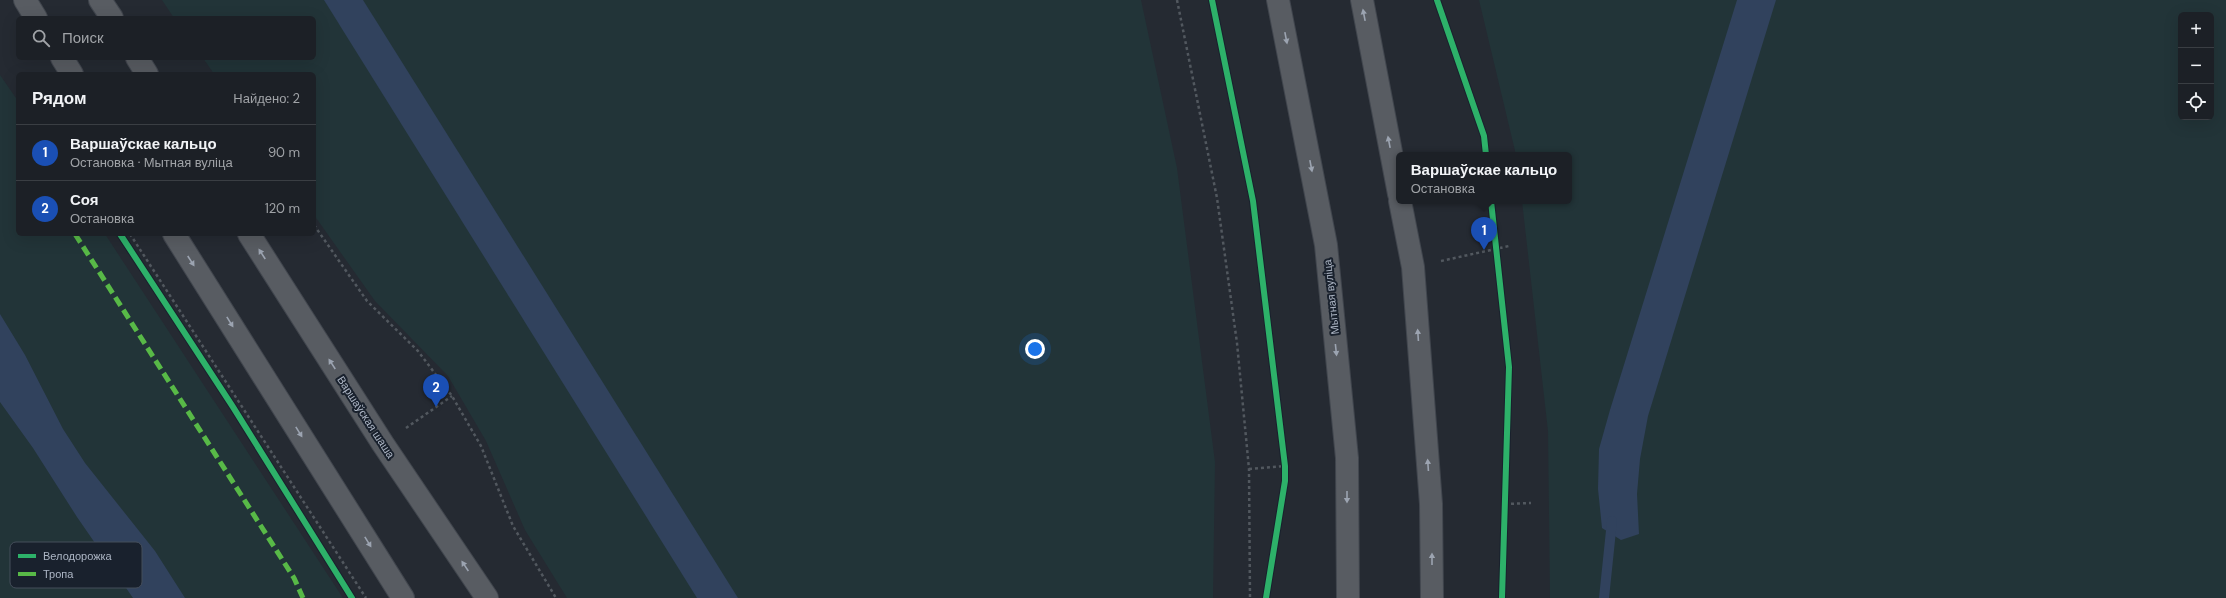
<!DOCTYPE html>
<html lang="ru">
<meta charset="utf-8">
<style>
:root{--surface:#1c2026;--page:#292d32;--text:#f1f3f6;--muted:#a0a3a7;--line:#3a3e43;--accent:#7d8592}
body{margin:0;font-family:"DM Sans",sans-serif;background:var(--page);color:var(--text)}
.controls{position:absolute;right:12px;top:12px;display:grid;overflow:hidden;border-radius:6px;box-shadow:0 4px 16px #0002}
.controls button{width:36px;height:36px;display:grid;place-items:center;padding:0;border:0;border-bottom:1px solid var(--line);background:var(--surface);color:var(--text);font:20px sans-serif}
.you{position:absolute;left:1035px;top:349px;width:14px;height:14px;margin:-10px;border:3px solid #fff;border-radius:50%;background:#1a73e8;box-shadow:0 0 0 6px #1a73e833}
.badge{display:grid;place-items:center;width:26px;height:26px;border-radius:50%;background:var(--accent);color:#fff;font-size:13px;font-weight:700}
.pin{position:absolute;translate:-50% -33px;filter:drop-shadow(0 1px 2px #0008)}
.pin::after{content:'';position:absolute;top:21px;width:14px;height:12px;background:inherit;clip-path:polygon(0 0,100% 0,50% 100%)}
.popup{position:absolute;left:1396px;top:152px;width:176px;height:52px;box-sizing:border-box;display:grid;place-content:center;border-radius:6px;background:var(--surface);filter:drop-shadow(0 1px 3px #0005);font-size:13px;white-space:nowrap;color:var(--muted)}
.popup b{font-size:15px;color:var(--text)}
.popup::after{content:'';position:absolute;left:50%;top:100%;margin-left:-8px;border:8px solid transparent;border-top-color:var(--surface)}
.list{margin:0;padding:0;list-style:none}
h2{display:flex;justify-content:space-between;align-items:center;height:52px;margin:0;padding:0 16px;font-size:17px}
h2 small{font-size:13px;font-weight:400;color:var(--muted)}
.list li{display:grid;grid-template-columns:26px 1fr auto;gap:12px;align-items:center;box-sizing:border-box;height:56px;padding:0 16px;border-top:1px solid var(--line)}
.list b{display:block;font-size:15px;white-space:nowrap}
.list p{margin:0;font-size:13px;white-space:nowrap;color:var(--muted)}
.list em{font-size:13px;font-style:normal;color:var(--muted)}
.icon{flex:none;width:22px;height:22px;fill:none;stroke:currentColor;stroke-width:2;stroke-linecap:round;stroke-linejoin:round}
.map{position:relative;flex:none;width:2226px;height:598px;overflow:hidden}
.search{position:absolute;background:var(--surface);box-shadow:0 4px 16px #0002;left:16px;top:16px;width:300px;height:44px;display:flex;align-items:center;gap:10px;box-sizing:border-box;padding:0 14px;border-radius:6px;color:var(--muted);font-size:15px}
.panel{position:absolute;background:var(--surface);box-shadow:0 4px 16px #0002;left:16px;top:72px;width:300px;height:164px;border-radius:6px}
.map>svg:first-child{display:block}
.green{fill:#223438;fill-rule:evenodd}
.water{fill:#31425d}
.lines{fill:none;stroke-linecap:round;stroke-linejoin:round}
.stream{stroke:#31425d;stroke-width:10}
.trunk-casing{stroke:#41464e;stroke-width:24}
.path{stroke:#52585f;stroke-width:2.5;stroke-dasharray:3 3;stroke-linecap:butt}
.trunk{stroke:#585c62;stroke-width:22}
.quiet{stroke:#58b947;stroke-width:5;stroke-dasharray:10 5;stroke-linecap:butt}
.cycleway-casing{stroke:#19212d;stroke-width:8}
.cycleway{stroke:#2db169;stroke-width:6}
.oneway{fill:#9ca4b1}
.labels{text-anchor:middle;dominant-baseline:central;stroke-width:4;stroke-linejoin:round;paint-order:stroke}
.street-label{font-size:11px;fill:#adb6c5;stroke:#19212d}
.key{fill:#19212d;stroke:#454e5b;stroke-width:1}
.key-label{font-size:11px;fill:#adb6c5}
</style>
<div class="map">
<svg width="2226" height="598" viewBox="0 0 2226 598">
<rect width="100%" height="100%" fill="#252a32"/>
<g class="green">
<path d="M162,0H1141L1177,168L1215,462L1213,598H567L525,530L486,441L448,376L375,301L314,215V74H214L203,58H314V18H174Z"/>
<path d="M1479,0H2226V598H1550L1548,431L1522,201H1569V155H1516ZM2181,15H2211V117H2181Z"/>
<path d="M0,75L18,101V234H105L343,598H0Z"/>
</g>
<g class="water">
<path d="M324,0H363L738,598H697Z"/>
<path d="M1737,0H1776L1648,416L1640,459L1637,494L1639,534L1621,540L1602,528L1598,489L1599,449L1610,410Z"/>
<path d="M0,314L25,355L63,429L85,463L155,551L185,598H133L77,517L33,448L0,402Z"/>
</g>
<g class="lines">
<path class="stream" d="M1604,598L1612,521"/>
<g class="trunk-casing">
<g id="trunk">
<path d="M25,0L36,18"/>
<path d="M100,0L112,18"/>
<path d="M1278,0L1326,245L1347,458L1348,598"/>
<path d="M1362,0L1399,194"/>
<path d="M62,58L72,74"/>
<path d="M137,58L147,74"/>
<path d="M1400,201L1413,267L1431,504L1432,598"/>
<path d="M174,234L403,598"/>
<path d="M249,234L383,444L487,598"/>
</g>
</g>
<g class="path">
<path d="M1177,0L1217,198L1237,343L1249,469L1250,598"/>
<path d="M314,225L367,301L418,351L452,396L481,446L513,526L556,598"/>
<path d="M130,234L366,598"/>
<path d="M1441,261L1509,246"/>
<path d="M406,428L452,396"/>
<path d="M1249,469L1285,466"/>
<path d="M1505,504L1531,503"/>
</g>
<use href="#trunk" class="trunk"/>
<path class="quiet" d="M75,234L294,578L303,598"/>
<g class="cycleway-casing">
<g id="cycleway">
<path d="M1212,0L1253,201L1285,466V481L1266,598"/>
<path d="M1437,0L1484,136L1486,155"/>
<path d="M1491,201L1509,367L1502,598"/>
<path d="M120,234L233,407L352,598"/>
</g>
</g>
<use href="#cycleway" class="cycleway"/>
</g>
<defs><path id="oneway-solid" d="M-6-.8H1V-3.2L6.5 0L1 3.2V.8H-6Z"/></defs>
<g class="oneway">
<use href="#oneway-solid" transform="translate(1364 15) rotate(-101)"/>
<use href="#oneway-solid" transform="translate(1286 38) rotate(79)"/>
<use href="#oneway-solid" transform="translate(1389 142) rotate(-101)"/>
<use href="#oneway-solid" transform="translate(1311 166) rotate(79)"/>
<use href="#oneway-solid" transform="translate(262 254) rotate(-123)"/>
<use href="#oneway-solid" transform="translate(191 261) rotate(57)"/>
<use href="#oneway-solid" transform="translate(230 322) rotate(58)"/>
<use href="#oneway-solid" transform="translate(1418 335) rotate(-94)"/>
<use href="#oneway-solid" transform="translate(1336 350) rotate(84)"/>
<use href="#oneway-solid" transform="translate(332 364) rotate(-123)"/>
<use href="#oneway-solid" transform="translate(299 432) rotate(58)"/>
<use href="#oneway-solid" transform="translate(1428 465) rotate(-94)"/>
<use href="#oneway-solid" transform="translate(1347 497) rotate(90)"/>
<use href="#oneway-solid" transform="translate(368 542) rotate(58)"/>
<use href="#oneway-solid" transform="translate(1432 559) rotate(-90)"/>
<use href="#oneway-solid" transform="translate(465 566) rotate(-124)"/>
</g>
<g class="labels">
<g class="street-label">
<text transform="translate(1331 297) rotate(-96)">Мытная вуліца</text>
<text transform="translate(366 417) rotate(57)">Варшаўская шаша</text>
</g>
</g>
<rect x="10" y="542" width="132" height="46" rx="6" class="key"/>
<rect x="18" y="554" width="18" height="4" fill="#2db169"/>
<rect x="18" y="572" width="18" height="4" fill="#58b947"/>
<g class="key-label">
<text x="43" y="560">Велодорожка</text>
<text x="43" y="578">Тропа</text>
</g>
</svg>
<div class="controls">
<button>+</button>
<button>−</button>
<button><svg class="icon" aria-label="locate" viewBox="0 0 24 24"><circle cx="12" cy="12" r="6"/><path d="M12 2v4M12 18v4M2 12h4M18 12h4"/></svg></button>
</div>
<div class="you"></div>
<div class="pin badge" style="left:1484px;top:250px;background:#1a4fb4">1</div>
<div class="popup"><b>Варшаўскае кальцо</b>Остановка</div>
<div class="pin badge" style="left:436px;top:407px;background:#1a4fb4">2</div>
<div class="search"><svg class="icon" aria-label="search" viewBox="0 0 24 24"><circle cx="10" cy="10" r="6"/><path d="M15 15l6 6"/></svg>Поиск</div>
<section class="panel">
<h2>Рядом<small>Найдено: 2</small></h2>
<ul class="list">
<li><span class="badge" style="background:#1a4fb4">1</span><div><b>Варшаўскае кальцо</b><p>Остановка · Мытная вуліца</p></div><em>90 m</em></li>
<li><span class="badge" style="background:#1a4fb4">2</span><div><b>Соя</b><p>Остановка</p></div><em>120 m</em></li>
</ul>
</section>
</div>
